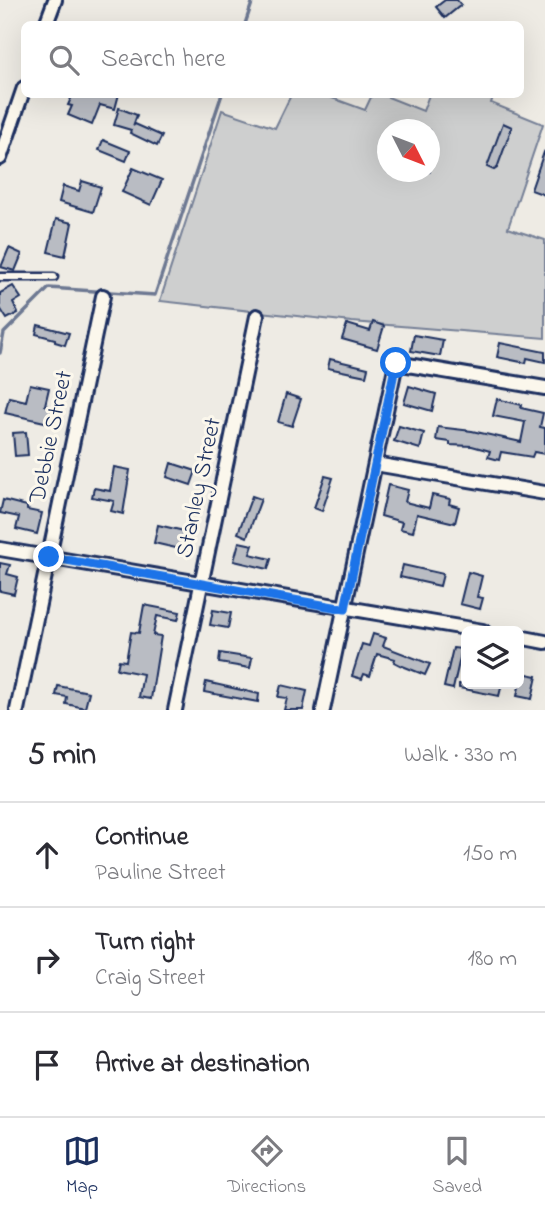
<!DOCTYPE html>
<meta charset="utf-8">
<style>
:root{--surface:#fff;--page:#f7f7f7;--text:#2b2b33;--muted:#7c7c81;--line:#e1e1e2;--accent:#1b2f5e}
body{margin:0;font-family:"Indie Flower",sans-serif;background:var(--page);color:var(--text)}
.controls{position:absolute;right:21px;bottom:21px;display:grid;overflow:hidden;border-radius:10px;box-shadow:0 7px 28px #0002}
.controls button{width:63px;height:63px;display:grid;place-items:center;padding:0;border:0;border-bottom:2px solid var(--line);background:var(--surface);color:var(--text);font:35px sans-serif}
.compass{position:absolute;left:377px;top:119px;width:63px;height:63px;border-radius:50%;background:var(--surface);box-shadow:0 7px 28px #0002;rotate:132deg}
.stop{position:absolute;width:21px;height:21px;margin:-16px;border:5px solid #1a73e8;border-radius:50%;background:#fff}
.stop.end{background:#1a73e8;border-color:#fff;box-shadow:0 2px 7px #0008}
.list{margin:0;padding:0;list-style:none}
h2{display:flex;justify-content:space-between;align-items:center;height:91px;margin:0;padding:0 28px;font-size:30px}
h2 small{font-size:23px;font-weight:400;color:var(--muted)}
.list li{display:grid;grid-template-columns:46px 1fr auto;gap:21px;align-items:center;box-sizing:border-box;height:105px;padding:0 28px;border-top:2px solid var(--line)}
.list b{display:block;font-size:26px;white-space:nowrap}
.list p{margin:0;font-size:23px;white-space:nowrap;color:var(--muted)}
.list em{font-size:23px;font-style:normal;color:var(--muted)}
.icon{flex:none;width:38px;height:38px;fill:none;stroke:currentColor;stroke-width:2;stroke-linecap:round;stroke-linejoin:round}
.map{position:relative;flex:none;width:545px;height:710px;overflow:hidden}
.search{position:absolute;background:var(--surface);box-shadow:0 7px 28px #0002;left:21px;right:21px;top:21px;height:77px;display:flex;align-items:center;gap:18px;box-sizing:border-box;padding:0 24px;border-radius:10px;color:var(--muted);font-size:26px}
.sheet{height:406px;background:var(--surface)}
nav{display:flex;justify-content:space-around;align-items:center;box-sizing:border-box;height:98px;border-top:2px solid var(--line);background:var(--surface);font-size:19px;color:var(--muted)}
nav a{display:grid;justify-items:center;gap:4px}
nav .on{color:var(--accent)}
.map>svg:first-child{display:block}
.green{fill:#cecfcf;stroke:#747f96;stroke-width:2;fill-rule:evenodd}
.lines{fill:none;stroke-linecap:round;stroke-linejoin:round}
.stream{stroke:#6d7892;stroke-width:3.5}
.building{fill:#b9bcc3;stroke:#1b2f5e;stroke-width:2}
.lane-casing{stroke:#1b2f5e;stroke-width:11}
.street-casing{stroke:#1b2f5e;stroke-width:18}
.lane{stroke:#fbf7ec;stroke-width:6}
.street{stroke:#fbf7ec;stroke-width:12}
.route{stroke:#1a73e8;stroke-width:9}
.labels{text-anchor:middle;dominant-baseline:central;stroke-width:6;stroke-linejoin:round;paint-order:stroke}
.street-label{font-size:24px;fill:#1b2f5e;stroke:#fbf7ec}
</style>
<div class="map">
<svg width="545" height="710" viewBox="0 0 545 710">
<rect width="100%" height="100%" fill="#eeebe4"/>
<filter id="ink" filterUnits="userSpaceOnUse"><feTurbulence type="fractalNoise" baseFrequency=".0143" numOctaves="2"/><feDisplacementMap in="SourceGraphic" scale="14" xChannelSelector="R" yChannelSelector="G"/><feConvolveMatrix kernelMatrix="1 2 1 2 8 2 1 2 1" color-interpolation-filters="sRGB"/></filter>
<g filter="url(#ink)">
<path class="green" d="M494,94L491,103L543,124L508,228L545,240V338L352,322L160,301L222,110L275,128L291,95H324L365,110L372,95H383L423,111L429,95ZM388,130H430V172H388Z"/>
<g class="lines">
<g class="stream">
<path d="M245,24L253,0"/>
<path d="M0,353L4,333L49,288L155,295L222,94"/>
</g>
</g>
<g class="building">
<path d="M445,0H457L461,5L445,18L436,7Z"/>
<path d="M73,94H119L115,109L100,105L92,125L68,115L72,106L68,105Z"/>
<path d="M119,108L137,115L133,126L135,124L162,136L157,146L130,133L131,130L114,125Z"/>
<path d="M503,123L512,127L497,168L494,170L487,167Z"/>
<path d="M103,140L130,151L126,161L99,150Z"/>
<path d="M544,152L545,153V195L531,190Z"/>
<path d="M133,168L162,180L151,205L122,192Z"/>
<path d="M82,181L101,187L93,212L59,202L63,186L79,191Z"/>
<path d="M56,219L72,223L65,256L48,252Z"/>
<path d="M9,248L22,254L15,271L1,267Z"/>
<path d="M13,286L21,298L13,303L18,313L7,319L0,308V293Z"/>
<path d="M373,322L384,326L377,349L342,339L347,324L370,331Z"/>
<path d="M38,325L69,333L65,345L55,342V339L36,334Z"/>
<path d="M414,335L443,340L440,356L411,351Z"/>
<path d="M500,343L545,352V362L527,358L526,363L497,357Z"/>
<path d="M330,359L368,368L366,376L328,368Z"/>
<path d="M30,384L49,388L45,405L52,407L49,423L5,413L9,397L26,401Z"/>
<path d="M409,386L436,394L432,411L404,403Z"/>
<path d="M286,394L301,399L292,426L278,422Z"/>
<path d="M497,399L522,405L521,408L543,413L540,427L545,428V454L534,452L532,457L501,452L499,460L488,457L490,451L472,446L450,445V442L436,440L438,427L472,431L521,442L525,422L493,416Z"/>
<path d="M399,426L424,433L420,449L394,441Z"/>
<path d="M26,432L28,455L15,456L13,433Z"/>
<path d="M171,463L196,471L191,485L167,477Z"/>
<path d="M114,467L130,470L123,514L111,511L114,501L92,497L94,488L110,491Z"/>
<path d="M325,476L333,478L322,511L314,508Z"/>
<path d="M388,485L408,490L405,502L429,508L432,495L450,499L449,504L459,507L455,523L417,514L413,532L400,529L402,522L381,516Z"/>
<path d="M252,496L261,499L247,537L238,533Z"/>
<path d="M3,500L27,506V510L42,513L37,534L16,529L19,517L0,513Z"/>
<path d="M158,525L193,533L189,551L154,543Z"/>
<path d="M239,542L253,545L250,554L271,559L268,569L234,561Z"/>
<path d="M0,563L10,565L7,574L18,577L14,594L0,591Z"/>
<path d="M403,565L443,574L440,586L400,577Z"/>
<path d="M468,572L482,576L477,597L483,598L480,609L460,604Z"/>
<path d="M144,605L180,612L178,620L157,616L153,635L161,636L151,699L139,697L143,674L117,669L119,660L126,661L131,632L139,633Z"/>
<path d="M213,610L231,613L228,628L210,625Z"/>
<path d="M373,634L386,638L383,646L430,664L425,675L400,665L394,662L395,659L377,654L370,676L364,674L362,679L352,676L362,644L369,646Z"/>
<path d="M453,648L462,649L453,689L444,687Z"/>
<path d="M220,653L252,658L250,668L219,663Z"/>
<path d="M522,673L537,676L532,699L517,696Z"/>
<path d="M206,682L259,694L258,702L204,692Z"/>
<path d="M459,684H502L499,696L459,688Z"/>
<path d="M281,685L307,691L303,710H284L287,698L278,697Z"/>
<path d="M58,686L89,692L85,708L66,704L67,697L56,695Z"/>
</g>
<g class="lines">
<g class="lane-casing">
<path id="lane" d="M0,277H54"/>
</g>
<g class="street-casing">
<g id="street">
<path d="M46,24L55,0"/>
<path d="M0,158L24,88"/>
<path d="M375,464L545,493"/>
<path d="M0,549L483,631"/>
<path d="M519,637L545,642"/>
<path d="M17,710L103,296"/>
<path d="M175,710L257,316"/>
<path d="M323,710L396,363L545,388"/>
</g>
</g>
<use href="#lane" class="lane"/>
<use href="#street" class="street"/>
</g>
</g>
<g class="lines" filter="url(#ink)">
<path class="route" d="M49,557L345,609L396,363"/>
</g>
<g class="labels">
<g class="street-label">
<text transform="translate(52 437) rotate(-78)">Debbie Street</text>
<text transform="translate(200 488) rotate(-78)">Stanley Street</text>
</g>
</g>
</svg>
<div class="controls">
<button><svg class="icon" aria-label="layers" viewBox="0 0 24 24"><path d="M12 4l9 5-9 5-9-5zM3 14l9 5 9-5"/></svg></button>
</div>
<svg class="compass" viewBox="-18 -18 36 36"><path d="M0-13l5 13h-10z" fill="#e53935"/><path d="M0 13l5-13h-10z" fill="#7c7c81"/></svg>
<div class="stop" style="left:396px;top:363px"></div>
<div class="stop end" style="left:49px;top:557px"></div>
<div class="search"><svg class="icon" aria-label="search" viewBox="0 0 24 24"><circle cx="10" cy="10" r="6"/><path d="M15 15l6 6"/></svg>Search here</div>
</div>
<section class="sheet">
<h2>5 min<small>Walk · 330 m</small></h2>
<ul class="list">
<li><svg class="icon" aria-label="ahead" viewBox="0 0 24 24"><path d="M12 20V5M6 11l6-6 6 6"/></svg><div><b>Continue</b><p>Pauline Street</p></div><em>150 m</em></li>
<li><svg class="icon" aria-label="right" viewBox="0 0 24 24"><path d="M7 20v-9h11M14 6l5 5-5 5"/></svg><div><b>Turn right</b><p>Craig Street</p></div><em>180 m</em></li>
<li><svg class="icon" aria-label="arrive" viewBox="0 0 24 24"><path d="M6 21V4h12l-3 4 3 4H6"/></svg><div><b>Arrive at destination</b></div></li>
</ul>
</section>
<nav>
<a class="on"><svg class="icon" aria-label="map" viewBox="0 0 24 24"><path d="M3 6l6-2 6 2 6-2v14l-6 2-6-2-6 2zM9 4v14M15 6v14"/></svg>Map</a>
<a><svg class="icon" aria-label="directions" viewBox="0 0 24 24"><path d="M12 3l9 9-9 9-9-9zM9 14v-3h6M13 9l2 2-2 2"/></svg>Directions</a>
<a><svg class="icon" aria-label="saved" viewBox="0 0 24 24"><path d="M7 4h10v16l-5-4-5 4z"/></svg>Saved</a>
</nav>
